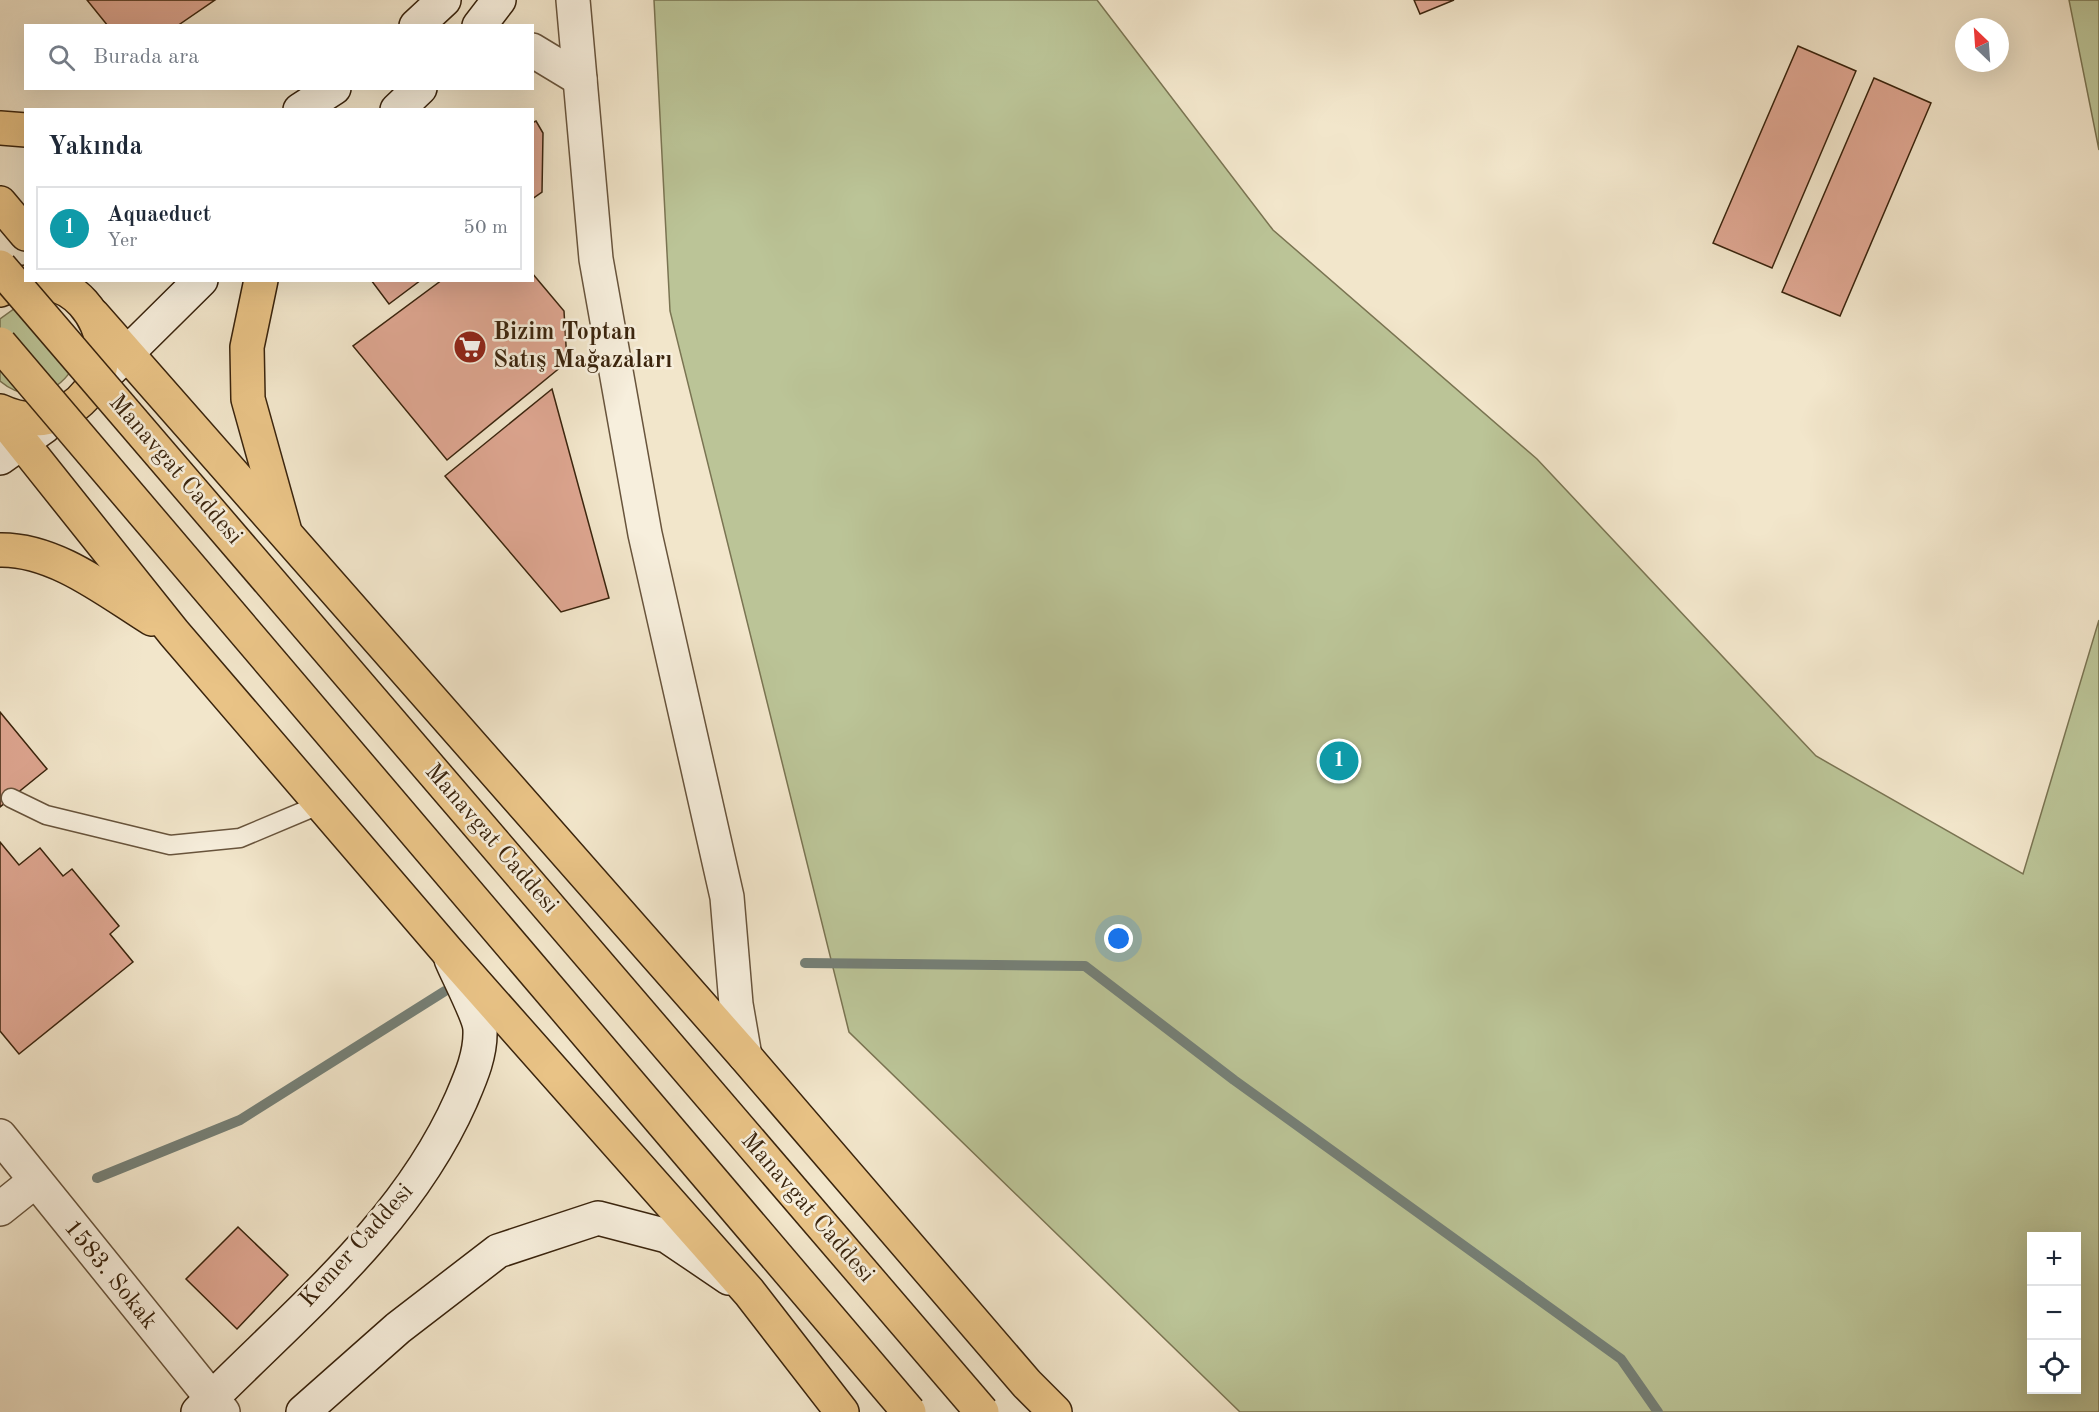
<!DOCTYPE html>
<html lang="tr">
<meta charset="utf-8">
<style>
:root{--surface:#fff;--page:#f2f2f3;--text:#1f2937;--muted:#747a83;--line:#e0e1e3;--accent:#8f2418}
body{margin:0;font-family:"Old Standard TT",serif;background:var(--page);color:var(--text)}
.controls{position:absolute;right:18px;bottom:18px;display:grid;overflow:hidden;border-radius:0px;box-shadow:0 6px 24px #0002}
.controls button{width:54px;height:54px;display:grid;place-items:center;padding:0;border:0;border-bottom:2px solid var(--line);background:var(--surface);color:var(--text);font:30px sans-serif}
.compass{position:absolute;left:1955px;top:18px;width:54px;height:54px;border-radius:50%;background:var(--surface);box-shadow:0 6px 24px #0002;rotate:335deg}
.you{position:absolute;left:1119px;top:939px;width:21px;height:21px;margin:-15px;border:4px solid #fff;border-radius:50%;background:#1a73e8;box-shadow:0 0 0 9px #1a73e833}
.badge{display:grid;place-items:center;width:39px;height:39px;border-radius:50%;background:var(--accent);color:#fff;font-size:20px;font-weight:700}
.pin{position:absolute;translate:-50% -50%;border:3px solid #fff;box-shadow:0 2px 6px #0006}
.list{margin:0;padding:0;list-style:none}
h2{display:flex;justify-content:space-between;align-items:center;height:78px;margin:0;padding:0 24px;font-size:26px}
h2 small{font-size:20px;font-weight:400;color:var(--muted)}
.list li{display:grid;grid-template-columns:39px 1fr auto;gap:18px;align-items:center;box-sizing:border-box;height:84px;margin:0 12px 12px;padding:0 12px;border:2px solid var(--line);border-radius:0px}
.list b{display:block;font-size:22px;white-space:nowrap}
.list p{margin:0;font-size:20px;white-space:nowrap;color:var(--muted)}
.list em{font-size:20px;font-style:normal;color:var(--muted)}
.icon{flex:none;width:33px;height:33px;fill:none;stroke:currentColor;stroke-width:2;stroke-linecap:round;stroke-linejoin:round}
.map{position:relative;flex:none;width:2099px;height:1412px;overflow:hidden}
.search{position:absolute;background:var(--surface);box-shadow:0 6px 24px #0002;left:24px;top:24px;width:510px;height:66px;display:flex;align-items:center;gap:15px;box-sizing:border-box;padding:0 21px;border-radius:0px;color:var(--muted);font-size:22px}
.panel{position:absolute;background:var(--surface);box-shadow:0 6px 24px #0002;left:24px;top:108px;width:510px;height:174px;border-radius:0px}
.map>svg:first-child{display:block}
.green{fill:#bbc497;stroke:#7a7452;stroke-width:1.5;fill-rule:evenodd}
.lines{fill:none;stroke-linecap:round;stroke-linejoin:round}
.stream{stroke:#758077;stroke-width:10}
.building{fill:#dea691;stroke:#3a240d;stroke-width:1.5}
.lane-casing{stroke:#68543c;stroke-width:21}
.street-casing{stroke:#68543c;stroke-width:36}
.secondary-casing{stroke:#3a240d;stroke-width:36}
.highway-casing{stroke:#3a240d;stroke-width:36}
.lane{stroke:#f7efdd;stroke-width:18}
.street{stroke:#f7efdd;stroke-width:33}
.secondary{stroke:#f7efdd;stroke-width:33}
.highway{stroke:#e9c386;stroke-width:33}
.highway-bridge-casing{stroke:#3a240d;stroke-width:36;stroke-linecap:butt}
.highway-bridge{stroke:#e9c386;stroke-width:33}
.labels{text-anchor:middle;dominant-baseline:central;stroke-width:5;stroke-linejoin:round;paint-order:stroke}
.poi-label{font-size:24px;font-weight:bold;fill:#3a240d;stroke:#f7efdd;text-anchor:start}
.street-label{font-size:24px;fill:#3a240d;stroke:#f7efdd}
</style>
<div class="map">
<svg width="2099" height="1412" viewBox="0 0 2099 1412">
<rect width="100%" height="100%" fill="#f2e6cb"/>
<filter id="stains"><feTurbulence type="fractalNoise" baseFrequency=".00333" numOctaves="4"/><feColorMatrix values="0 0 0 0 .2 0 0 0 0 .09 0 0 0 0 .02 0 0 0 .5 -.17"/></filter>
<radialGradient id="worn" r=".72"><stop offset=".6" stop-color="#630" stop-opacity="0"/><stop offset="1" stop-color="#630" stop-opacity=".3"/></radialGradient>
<g class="green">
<path d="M654,0H1097L1273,230L1537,459L1816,756L2023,874L2099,620V1412H1240L849,1032L670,311ZM2032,1236H2076V1390H2032Z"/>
<path d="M2069,0H2099V150Z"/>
<path d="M18,306L75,364C59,394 27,404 0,381V319Z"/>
</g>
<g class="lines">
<g class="stream">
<path d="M805,963L1085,966L1234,1080L1621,1359L1658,1412"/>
<path d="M97,1178L240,1120L445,991"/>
</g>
</g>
<g class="building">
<path d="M87,0H215L177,26H108Z"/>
<path d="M1414,0H1454L1420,14Z"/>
<path d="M1798,46L1856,71L1772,268L1713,243Z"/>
<path d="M1874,78L1931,103L1840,316L1782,292Z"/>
<path d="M536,121L543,133L542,192L532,199V123Z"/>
<path d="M532,273L564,311L567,362L447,460L353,346L442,280H532Z"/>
<path d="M371,280H421L389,304Z"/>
<path d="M552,389L609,598L561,612L445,476Z"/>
<path d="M0,712L47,769L0,807Z"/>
<path d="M0,842L19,865L40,848L63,876L72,869L119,926L110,934L133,962L19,1054L0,1031Z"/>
<path d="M238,1227L288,1275L237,1329L186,1279Z"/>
</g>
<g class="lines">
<g class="lane-casing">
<path id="lane" d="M11,798L46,815L170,845L240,838L321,804"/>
</g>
<g class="street-casing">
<g id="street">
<path d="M573,0L596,259L645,534L727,897L736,1004L745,1056"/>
<path d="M532,50L580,79"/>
<path d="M0,1136L223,1412"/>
<path d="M0,1209L35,1181"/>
</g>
</g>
<g class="secondary-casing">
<g id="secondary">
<path d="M416,26L444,0"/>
<path d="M479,26L499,0"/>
<path d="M300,110L334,88"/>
<path d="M397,110L420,88"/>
<path d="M108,372L201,280"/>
<path d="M0,458L45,426"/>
<path d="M198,1412C293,1315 405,1227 461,1100C470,1079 481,1055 480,1030C480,1017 457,974 451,959"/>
<path d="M303,1412L398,1328L498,1251L598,1218L667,1236L729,1278"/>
</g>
</g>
<g class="highway-casing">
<g id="highway">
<path d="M0,128L26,130"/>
<path d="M0,203L26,234"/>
<path d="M261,280L247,347L248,399L284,528"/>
<path d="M0,290C15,282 31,280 48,283C62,286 74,293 83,303C136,363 71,445 0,411"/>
<path d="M93,315L745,1056L1027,1384L1055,1412"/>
<path d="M0,415L174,633L448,952L749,1292L842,1412"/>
<path d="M0,550C55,549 107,591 152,619"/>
</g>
</g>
<use href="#lane" class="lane"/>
<use href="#street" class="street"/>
<use href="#secondary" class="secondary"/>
<use href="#highway" class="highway"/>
<g class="highway-bridge-casing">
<g id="highway-bridge">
<path d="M0,267L982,1412"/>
<path d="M0,344L909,1412"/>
</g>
</g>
<use href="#highway-bridge" class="highway-bridge"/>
</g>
<defs>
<g id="supermarket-disc" transform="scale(1.725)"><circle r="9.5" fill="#8f2418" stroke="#f7efdd"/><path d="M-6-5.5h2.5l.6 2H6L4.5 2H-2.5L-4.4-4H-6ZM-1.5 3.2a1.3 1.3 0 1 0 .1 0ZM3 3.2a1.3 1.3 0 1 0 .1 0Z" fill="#fff"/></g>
</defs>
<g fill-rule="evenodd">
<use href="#supermarket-disc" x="470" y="347"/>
</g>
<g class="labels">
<g class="poi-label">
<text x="493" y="333">Bizim Toptan<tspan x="493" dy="28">Satış Mağazaları</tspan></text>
</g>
<g class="street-label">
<text transform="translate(175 470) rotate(49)">Manavgat Caddesi</text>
<text transform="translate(491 839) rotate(49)">Manavgat Caddesi</text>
<text transform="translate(807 1208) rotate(49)">Manavgat Caddesi</text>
<text transform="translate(357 1246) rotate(-48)">Kemer Caddesi</text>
<text transform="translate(110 1275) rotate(51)">1583. Sokak</text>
</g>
</g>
<rect width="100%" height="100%" filter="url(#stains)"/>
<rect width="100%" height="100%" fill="url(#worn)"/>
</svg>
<div class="controls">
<button>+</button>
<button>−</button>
<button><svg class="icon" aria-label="locate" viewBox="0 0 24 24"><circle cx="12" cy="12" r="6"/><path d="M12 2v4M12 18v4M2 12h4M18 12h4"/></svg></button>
</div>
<svg class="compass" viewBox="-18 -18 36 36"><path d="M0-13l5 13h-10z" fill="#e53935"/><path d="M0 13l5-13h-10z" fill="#747a83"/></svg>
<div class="you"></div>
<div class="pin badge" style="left:1339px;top:761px;background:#0f9aa8">1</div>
<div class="search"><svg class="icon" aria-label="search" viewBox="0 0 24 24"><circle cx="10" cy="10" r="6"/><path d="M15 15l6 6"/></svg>Burada ara</div>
<section class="panel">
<h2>Yakında<small></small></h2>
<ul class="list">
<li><span class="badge" style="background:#0f9aa8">1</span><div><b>Aquaeduct</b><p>Yer</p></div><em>50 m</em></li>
</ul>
</section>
</div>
